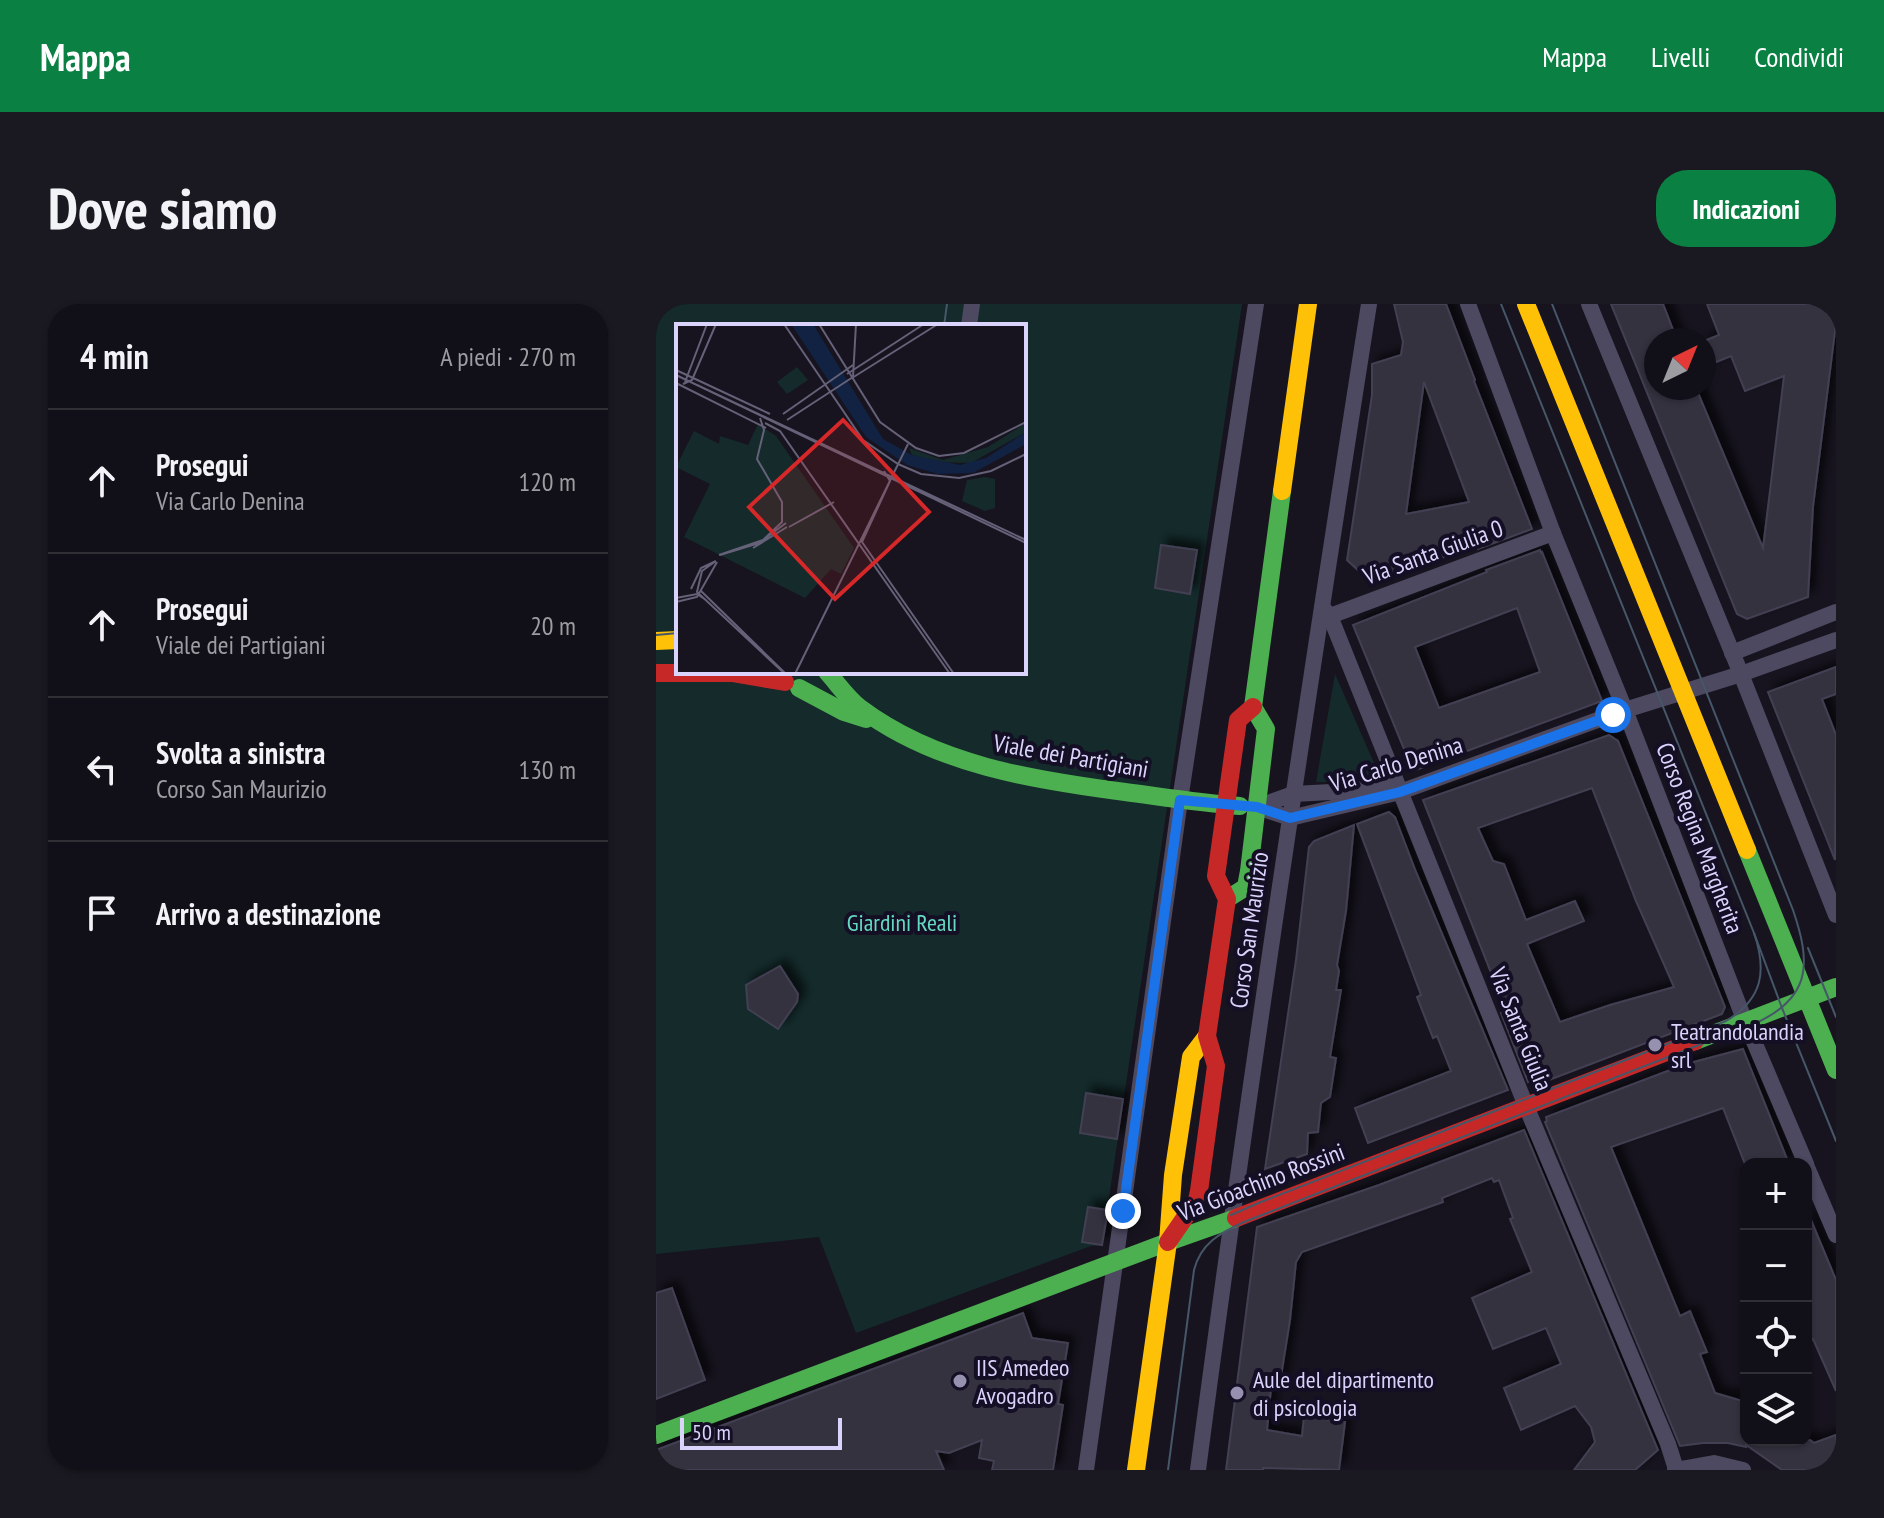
<!DOCTYPE html>
<html lang="it">
<meta charset="utf-8">
<style>
:root{--surface:#110f17;--page:#1a1820;--text:#f1f3f6;--muted:#9c9ca1;--line:#302f36;--accent:#0b8043}
body{margin:0;font-family:"PT Sans Narrow",sans-serif;background:var(--page);color:var(--text)}
.controls{position:absolute;right:24px;bottom:24px;display:grid;overflow:hidden;border-radius:16px;box-shadow:0 2px 6px #0004}
.controls button{width:72px;height:72px;display:grid;place-items:center;padding:0;border:0;border-bottom:2px solid var(--line);background:var(--surface);color:var(--text);font:40px sans-serif}
.compass{position:absolute;left:988px;top:24px;width:72px;height:72px;border-radius:50%;background:var(--surface);box-shadow:0 2px 6px #0004;rotate:43deg}
.scale{position:absolute;left:24px;bottom:20px;width:162px;box-sizing:border-box;padding-left:8px;border:4px solid #dad4fd;border-top:0;font-size:22px;line-height:28px;white-space:nowrap;color:#dad4fd;-webkit-text-stroke:6px #140f24;paint-order:stroke}
.stop{position:absolute;width:24px;height:24px;margin:-18px;border:6px solid #1a73e8;border-radius:50%;background:#fff}
.stop.end{background:#1a73e8;border-color:#fff;box-shadow:0 2px 8px #0008}
.list{margin:0;padding:0;list-style:none}
h2{display:flex;justify-content:space-between;align-items:center;height:104px;margin:0;padding:0 32px;font-size:34px}
h2 small{font-size:26px;font-weight:400;color:var(--muted)}
.list li{display:grid;grid-template-columns:52px 1fr auto;gap:24px;align-items:center;box-sizing:border-box;height:144px;padding:0 32px;border-top:2px solid var(--line)}
.list b{display:block;font-size:30px;white-space:nowrap}
.list p{margin:0;font-size:26px;white-space:nowrap;color:var(--muted)}
.list em{font-size:26px;font-style:normal;color:var(--muted)}
.icon{flex:none;width:44px;height:44px;fill:none;stroke:currentColor;stroke-width:2;stroke-linecap:round;stroke-linejoin:round}
.map{position:relative;flex:none;width:1180px;height:1166px;overflow:hidden;border-radius:32px}
header{display:flex;align-items:center;gap:48px;box-sizing:border-box;height:112px;padding:0 40px;background:var(--accent);color:#fff}
header strong{font-size:38px}
nav{display:flex;gap:44px;margin-inline-start:auto;font-size:28px}
.intro{display:flex;align-items:center;justify-content:space-between;box-sizing:border-box;height:192px;padding:0 48px}
h1{margin:0;font-size:56px}
.button{padding:20px 36px;border-radius:32px;background:var(--accent);color:#fff;font-size:28px;font-weight:700}
main{display:flex;gap:48px;padding:0 48px}
aside{flex:1;background:var(--surface);border-radius:32px;box-shadow:0 2px 6px #0004}
.map>svg:first-child{display:block}
.green{fill:#142a2b;fill-rule:evenodd}
.building{fill:#353241;stroke:#433f52;stroke-width:2;fill-rule:evenodd;filter:url(#shadow)}
.lines{fill:none;stroke-linecap:round;stroke-linejoin:round}
.street{stroke:#4c4960;stroke-width:16}
.fast{stroke:#4caf50;stroke-width:18}
.slow{stroke:#ffc107;stroke-width:18}
.jam{stroke:#c62828;stroke-width:18}
.tram{stroke:#455768;stroke-width:2}
.route{stroke:#1a73e8;stroke-width:10}
.poi-dot{fill:#9691af;stroke:#140f24;stroke-width:3}
.labels{text-anchor:middle;dominant-baseline:central;stroke-width:8;stroke-linejoin:round;paint-order:stroke}
.street-label{font-size:24px;fill:#dad4fd;stroke:#140f24}
.park-label{font-size:24px;fill:#63dac1;stroke:#140f24}
.poi-label{font-size:24px;fill:#dad4fd;stroke:#140f24;text-anchor:start}
.inset-road{fill:none;stroke:#656178;stroke-width:2}
.view{fill:#d62828;fill-opacity:0.15;stroke:#d62828;stroke-width:4}
.inset-edge{fill:none;stroke:#dad4fd;stroke-width:4}
</style>
<header>
<strong>Mappa</strong>
<nav><a>Mappa</a><a>Livelli</a><a>Condividi</a></nav>
</header>
<div class="intro"><h1>Dove siamo</h1><a class="button">Indicazioni</a></div>
<main>
<aside>
<h2>4 min<small>A piedi · 270 m</small></h2>
<ul class="list">
<li><svg class="icon" aria-label="ahead" viewBox="0 0 24 24"><path d="M12 20V5M6 11l6-6 6 6"/></svg><div><b>Prosegui</b><p>Via Carlo Denina</p></div><em>120 m</em></li>
<li><svg class="icon" aria-label="ahead" viewBox="0 0 24 24"><path d="M12 20V5M6 11l6-6 6 6"/></svg><div><b>Prosegui</b><p>Viale dei Partigiani</p></div><em>20 m</em></li>
<li><svg class="icon" aria-label="left" viewBox="0 0 24 24"><path d="M17 20v-9H6M10 6l-5 5 5 5"/></svg><div><b>Svolta a sinistra</b><p>Corso San Maurizio</p></div><em>130 m</em></li>
<li><svg class="icon" aria-label="arrive" viewBox="0 0 24 24"><path d="M6 21V4h12l-3 4 3 4H6"/></svg><div><b>Arrivo a destinazione</b></div></li>
</ul>
</aside>
<div class="map">
<svg width="1180" height="1166" viewBox="0 0 1180 1166">
<defs>
<filter id="shadow"><feDropShadow dx="7" dy="-7" stdDeviation="4" flood-color="#0009"/></filter>
</defs>
<rect width="100%" height="100%" fill="#17141f"/>
<g class="green">
<path d="M0,0H586L446,941L435,942L200,1029L163,933L0,950ZM22,22H368V368H22Z"/>
<path d="M679,370L722,468L688,478H660Z"/>
</g>
<g class="building">
<path d="M738,0H790L819,76L818,77L876,225L822,245L821,241L716,279L691,256L716,91V60L745,51L747,38ZM768,78L813,198L750,210Z"/>
<path d="M955,0H1007L1021,36H1000V84H1040L1107,244L1128,72L1089,87L1075,52L1048,63V37L1063,31L1051,0H1180V19L1157,203L1152,293L1091,315L1081,310Z"/>
<path d="M505,241L541,246L534,290L499,284Z"/>
<path d="M884,246L885,249L886,248L946,397L757,467L697,321L831,268L830,266ZM861,304L884,368L783,404L759,343Z"/>
<path d="M1180,363V390L1166,395L1180,431L1179,556L1112,388Z"/>
<path d="M953,431L962,437L1069,703L1066,710L880,781L878,776L872,778L845,709L850,707L767,496ZM936,484L980,597L1018,683L954,701L904,718L871,640L928,617L919,597L870,616L848,560L837,557L822,524Z"/>
<path d="M733,508L739,513L760,568L852,786L712,839L699,804L795,767L781,732L777,734L761,693L765,691L701,520Z"/>
<path d="M698,521L690,607L681,661L683,667L680,686H685L674,753L680,754L674,793L665,799L662,828L652,829L651,850L609,865L640,656L653,543L658,537Z"/>
<path d="M124,662L142,690L141,698L122,725L92,705L90,681Z"/>
<path d="M1087,745L1133,860H1089L1067,804L955,843L1024,1012L1034,1007L1051,1048L1044,1050L1059,1089L1090,1098V1136H1154L1158,1139L1180,1131V1166H1126L1090,1141V1143L1072,1139H1047L1024,1142L889,818L891,817L890,813L1030,760Z"/>
<path d="M430,789L467,795L461,835L424,829Z"/>
<path d="M868,826L1002,1146L979,1166H918L939,1138L935,1123L919,1102L865,1126L848,1084L905,1060L890,1024L837,1045L816,994L876,968L854,915L857,914L843,876L838,878L836,874L786,894L787,898L646,948L640,958L634,1016L623,1085L615,1084L611,1126L646,1132L648,1112L689,1118L683,1166L607,1164V1166H570L601,923L723,881Z"/>
<path d="M432,903L452,906L446,941L426,938Z"/>
<path d="M1150,904L1180,976V1087L1157,1035L1150,1038Z"/>
<path d="M16,984L49,1076L0,1095V989Z"/>
<path d="M367,1009L376,1034L412,1039L402,1100L407,1101L397,1166H336L338,1157L323,1154L326,1136L293,1149L280,1147L288,1166H0V1146Z"/>
</g>
<g class="lines">
<g class="street">
<path d="M812,0L897,229L969,406L1085,707L1150,860"/>
<path d="M933,0L1085,370L1180,611"/>
<path d="M313,22L316,0"/>
<path d="M666,303L674,312L870,802L1012,1140L1020,1165"/>
<path d="M674,312L897,229"/>
<path d="M1076,349L1180,308"/>
<path d="M601,503L634,514L744,488L969,406L1085,370L1180,336"/>
<path d="M601,503L637,490L694,487L731,480"/>
<path d="M1150,861L1180,931"/>
<path d="M430,1166L524,496L600,0"/>
<path d="M542,1166C593,776 652,388 713,0"/>
<path d="M1019,1166L1058,1159L1087,1166"/>
</g>
<g class="fast">
<path d="M171,368C182,380 191,394 204,404C280,461 377,476 469,488C507,493 545,499 584,502"/>
<path d="M143,384L188,408L210,415"/>
<path d="M1091,546L1180,766"/>
<path d="M571,595L590,583L593,567L610,425L597,403L626,187"/>
<path d="M1039,737L1180,683"/>
<path d="M0,1131L512,938L580,914"/>
</g>
<g class="slow">
<path d="M870,0L1091,546"/>
<path d="M626,187L652,0"/>
<path d="M0,337L22,336"/>
<path d="M480,1166L512,938L517,871L535,753L551,732"/>
</g>
<g class="jam">
<path d="M0,369H76L129,378"/>
<path d="M580,914L1039,737"/>
<path d="M512,938L541,896L543,887L560,762L551,732L571,595L560,572L582,416L597,403"/>
</g>
<g class="tram">
<path d="M845,0L1098,629L1126,704L1180,837"/>
<path d="M288,22L291,0"/>
<path d="M0,331L22,329"/>
<path d="M1152,644L1180,713"/>
<path d="M575,911L605,898L1070,717C1107,695 1111,667 1098,629"/>
<path d="M512,1166L538,966C545,939 564,929 588,918L1102,718C1157,692 1154,656 1137,606L896,0"/>
</g>
</g>
<g class="lines">
<path class="route" d="M467,907L524,496L601,503L634,514L744,488L957,411"/>
</g>
<g class="poi-dot">
<circle cx="999" cy="741" r="8"/>
<circle cx="304" cy="1077" r="8"/>
<circle cx="581" cy="1089" r="8"/>
</g>
<g class="labels">
<g class="street-label">
<text transform="translate(777 248) rotate(-20)">Via Santa Giulia 0</text>
<text transform="translate(415 452) rotate(10)">Viale dei Partigiani</text>
<text transform="translate(740 460) rotate(-17)">Via Carlo Denina</text>
<text transform="translate(1044 534) rotate(69)">Corso Regina Margherita</text>
<text transform="translate(593 626) rotate(-82)">Corso San Maurizio</text>
<text transform="translate(865 725) rotate(68)">Via Santa Giulia</text>
<text transform="translate(605 878) rotate(-21)">Via Gioachino Rossini</text>
</g>
<g class="park-label">
<text x="246" y="618">Giardini Reali</text>
</g>
<g class="poi-label">
<text x="1015" y="727">Teatrandolandia<tspan x="1015" dy="28">srl</tspan></text>
<text x="320" y="1063">IIS Amedeo<tspan x="320" dy="28">Avogadro</tspan></text>
<text x="597" y="1075">Aule del dipartimento<tspan x="597" dy="28">di psicologia</tspan></text>
</g>
</g>
<g transform="translate(20 20)">
<rect width="350" height="350" fill="#17141f"/>
<path d="M121,43L132,56L111,70L101,58ZM350,99V108L295,139L254,138L236,131L233,124L267,136L312,123ZM82,100L100,112L178,224L165,250L155,245L129,274L8,213L34,160L0,143L18,107L43,120L44,112L72,121ZM309,153L319,155V184L309,187L286,177L291,156Z" fill="#142a2b"/>
<path d="M115,0H137L207,115L236,131L284,141L310,134L350,108V120L297,149L262,150L231,141L190,113Z" fill="#112243"/>
<path class="inset-road" d="M108,0L187,116L222,140L245,150L283,154L315,147L350,130M143,0L204,98L240,124L263,132L288,129L350,98M0,46L94,90M171,50L248,0M0,51L350,219M176,54L262,0M9,58L31,0M0,59L90,104M7,60L16,56L40,0M21,61L350,216M107,90L177,41M111,96L177,53L180,0M89,99L104,107L274,350M208,147L214,157L186,218L278,350M113,203L158,178M77,224L111,203M43,231L87,216L106,198V178L81,135L88,106L84,94M44,231L83,219L110,199M40,237L26,247L21,268L109,350M15,265L25,244L40,237M24,266L110,350M0,274L21,270L30,276M0,278L21,273L41,238M119,350L232,120"/>
<path class="view" d="M167,96L253,188L159,275L73,183Z"/>
<rect width="350" height="350" class="inset-edge"/>
</g>
</svg>
<div class="controls">
<button>+</button>
<button>−</button>
<button><svg class="icon" aria-label="locate" viewBox="0 0 24 24"><circle cx="12" cy="12" r="6"/><path d="M12 2v4M12 18v4M2 12h4M18 12h4"/></svg></button>
<button><svg class="icon" aria-label="layers" viewBox="0 0 24 24"><path d="M12 4l9 5-9 5-9-5zM3 14l9 5 9-5"/></svg></button>
</div>
<svg class="compass" viewBox="-18 -18 36 36"><path d="M0-13l5 13h-10z" fill="#e53935"/><path d="M0 13l5-13h-10z" fill="#9c9ca1"/></svg>
<div class="scale">50 m</div>
<div class="stop" style="left:957px;top:411px"></div>
<div class="stop end" style="left:467px;top:907px"></div>
</div>
</main>
